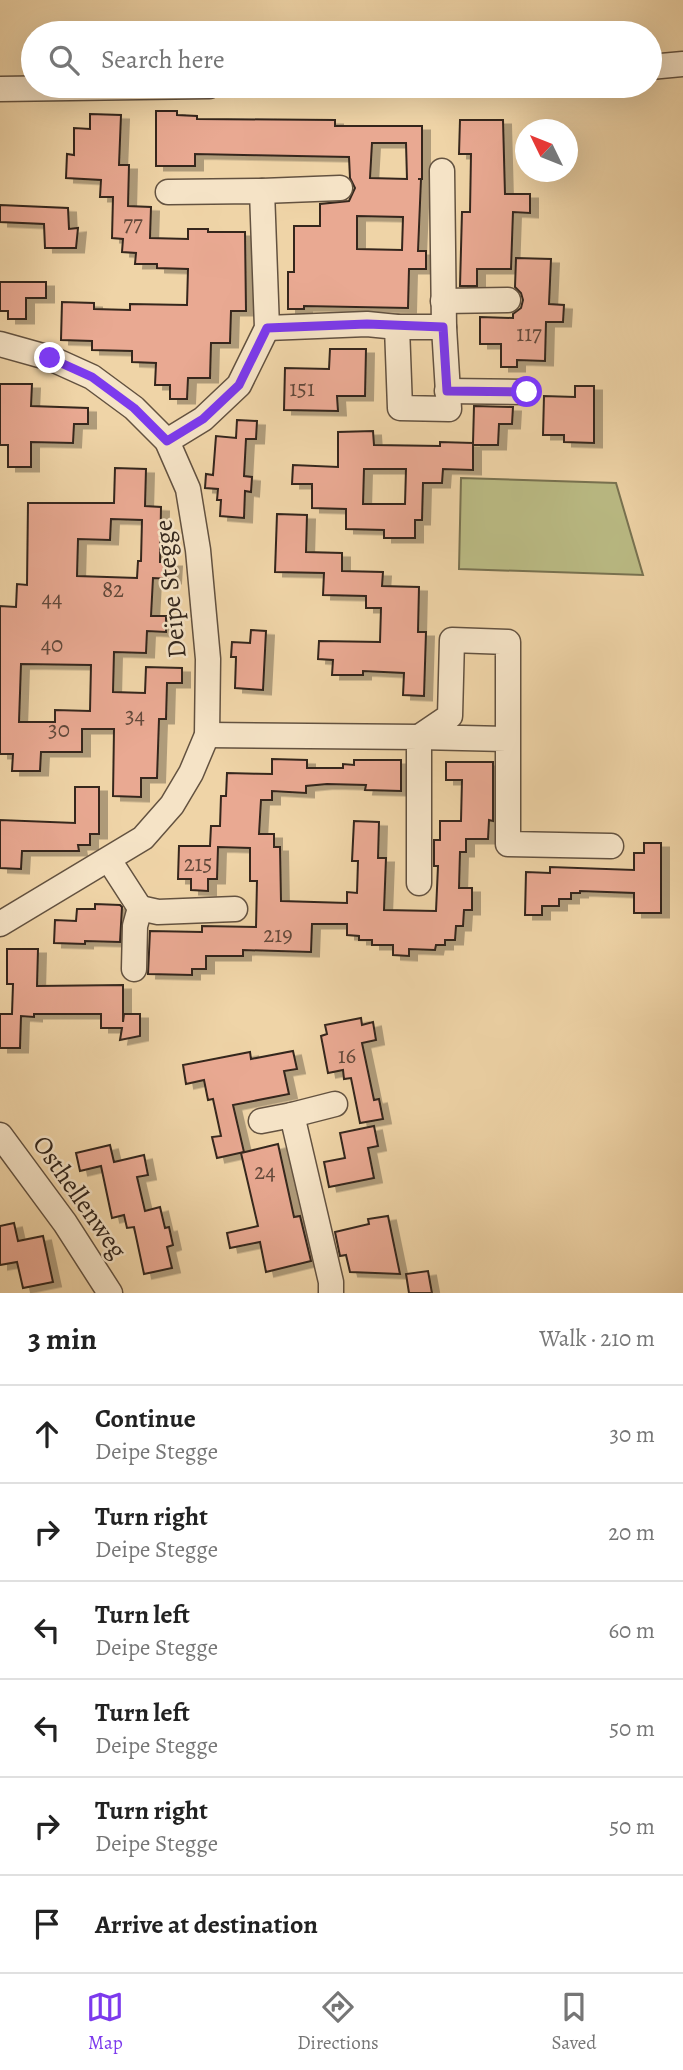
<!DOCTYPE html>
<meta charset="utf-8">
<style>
:root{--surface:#fff;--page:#f2f2f2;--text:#222;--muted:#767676;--line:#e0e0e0;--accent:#7c3aed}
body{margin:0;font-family:Alegreya,serif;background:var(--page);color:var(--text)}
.compass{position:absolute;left:515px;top:119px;width:63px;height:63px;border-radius:50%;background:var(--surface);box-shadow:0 7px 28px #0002;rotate:313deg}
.stop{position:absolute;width:21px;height:21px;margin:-16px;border:5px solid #7c3aed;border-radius:50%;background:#fff}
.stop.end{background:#7c3aed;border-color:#fff;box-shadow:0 2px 7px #0008}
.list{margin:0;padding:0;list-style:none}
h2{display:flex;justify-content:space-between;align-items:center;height:91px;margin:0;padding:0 28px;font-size:30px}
h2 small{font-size:23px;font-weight:400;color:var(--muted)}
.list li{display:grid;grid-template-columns:46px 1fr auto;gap:21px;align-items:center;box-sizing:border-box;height:98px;padding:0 28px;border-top:2px solid var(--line)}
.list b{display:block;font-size:26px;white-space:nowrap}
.list p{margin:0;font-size:23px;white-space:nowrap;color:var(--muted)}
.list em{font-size:23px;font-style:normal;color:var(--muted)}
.icon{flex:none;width:38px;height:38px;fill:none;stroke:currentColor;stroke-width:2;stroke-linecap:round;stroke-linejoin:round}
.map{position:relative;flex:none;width:683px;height:1293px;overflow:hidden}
.search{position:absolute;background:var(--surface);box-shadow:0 7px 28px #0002;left:21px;right:21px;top:21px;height:77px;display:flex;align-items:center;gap:18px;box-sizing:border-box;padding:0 24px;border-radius:38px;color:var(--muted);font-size:26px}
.sheet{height:679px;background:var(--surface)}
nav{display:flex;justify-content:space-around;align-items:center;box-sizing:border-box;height:98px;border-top:2px solid var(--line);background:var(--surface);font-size:19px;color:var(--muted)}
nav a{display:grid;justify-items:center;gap:4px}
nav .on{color:var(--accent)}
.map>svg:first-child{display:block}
.green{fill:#bbbc85;stroke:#787251;stroke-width:2}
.building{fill:#e9a992;stroke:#34271d;stroke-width:2;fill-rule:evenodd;filter:url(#shadow)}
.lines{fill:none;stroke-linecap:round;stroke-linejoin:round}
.street-casing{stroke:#635240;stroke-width:27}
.street{stroke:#f5e3c6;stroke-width:24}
.route{stroke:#7c3aed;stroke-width:9}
.labels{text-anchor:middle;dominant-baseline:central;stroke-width:5;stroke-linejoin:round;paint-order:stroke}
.number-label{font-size:23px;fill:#61483a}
.street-label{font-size:26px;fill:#34271d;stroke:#f5e3c6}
</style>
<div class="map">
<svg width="683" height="1293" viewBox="0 0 683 1293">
<defs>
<filter id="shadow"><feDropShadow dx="8" dy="4.5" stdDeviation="0" flood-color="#0004"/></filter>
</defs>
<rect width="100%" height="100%" fill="#efd4a7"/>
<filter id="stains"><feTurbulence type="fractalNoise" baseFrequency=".00286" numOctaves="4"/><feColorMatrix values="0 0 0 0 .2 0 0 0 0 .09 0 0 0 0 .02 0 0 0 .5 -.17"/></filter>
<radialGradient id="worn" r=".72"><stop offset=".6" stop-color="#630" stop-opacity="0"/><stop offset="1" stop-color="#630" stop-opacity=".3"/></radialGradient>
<path class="green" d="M461,478L616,483L643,575L459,569Z"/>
<g class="building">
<path d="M156,111H177V115L197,116V119L335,120V126H422V179H418H421L418,251H426V269H409L408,308L304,306V309H288V272H294V226H320V204L349,201L355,188L350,178L349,157L195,154V166H156ZM372,143H406L407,179L370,178ZM357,216L403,217L402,250L357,249Z"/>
<path d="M90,114L121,115L119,165H129L128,206L151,207L150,238L188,239V229H208V232H245L246,311H231L230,343H211L210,378H188L187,399H170V385H155L156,363L132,362V351L92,350V341L61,340L62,302L94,303V309L130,310V304L187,305L188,269L157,268V264H135L136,253L122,252L123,239L112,238L113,197H100L101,180L66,178L67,154L74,155V128L90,129Z"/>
<path d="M460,120H503L505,194H530V213L513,212L511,269H477V286H460L462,212H470L471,154H459Z"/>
<path d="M0,205L68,208L69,229L78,228L76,248H45L44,224L0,222Z"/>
<path d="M516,258L551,259L549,304L564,305L563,322H546L545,361L517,360V367H501V344H480V317L513,318V314L521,308L523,300L521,293L515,287Z"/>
<path d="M0,282H46V298H26V319H8V311H0Z"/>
<path d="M330,349H366L365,396H337L338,411L284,410L285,368L329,369Z"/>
<path d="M0,384H32L31,406L88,408V424H74L73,443L31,442V467H8V445H0Z"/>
<path d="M575,386H594V443L564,442V435H543L544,396L575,397Z"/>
<path d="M474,406L513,407L512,424H499L498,445H473V470L443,469L442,483H423L422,520H415V538H384V530L346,529V509L312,508V484H292L293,465L338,467V432L373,431L374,445L440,446V442L473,443ZM364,469H406L405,504H363Z"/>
<path d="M237,420L257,421L256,439H246L244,476L252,477L251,492L245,491L244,518L220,516L221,500H217L218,489L205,488L206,474L213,475L216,436L236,438Z"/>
<path d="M115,468L146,469L145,506L161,507L160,562H174L173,579L153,578L151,616H166V632L147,631L146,653L114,652L113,692L145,693L146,667L182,668V683H167L166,719H159L157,778H141V797L113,796L114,729H82V752H41L40,771H12L13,754H0V606L16,607L17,584L27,585L28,503H114ZM111,519L142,520L141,561H138L137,578L77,576L78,539L110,540ZM21,664L91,665L90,711L55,710V722H19Z"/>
<path d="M277,514L307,515L306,552L342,553V571L383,572L382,586L419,587L418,632H426L424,696L403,695L404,673L363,671V675H332L333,660L318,659L319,641L380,642L381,608H366V596L323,595L324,573L275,572Z"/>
<path d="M251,630L266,631L263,690L235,688L236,657H231L232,642L250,643Z"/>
<path d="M272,759L307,760V768H343V764L354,765V760H401V791L365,790L366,785L327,784L306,786V793L272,791V800H261L259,834H274V847H280L281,901L347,903V892L357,893L358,861H352L354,821L379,822L378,858H386L384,910L436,911L438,866H434V840H440V821H461L462,780H446V762H493V821L489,820L488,839H466V852H460L459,888H472V910H464L463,926H456L455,940H445V945H436L435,950L409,949V956L393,955V945H372V940H359V936L347,935V924H312L311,952L243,950V956H206V969H192V975L148,974L150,931L202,932V926L256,927L257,881H250V848L218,847L217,879H208V891L191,890V879H178L179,846H210L211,826H220L221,796H226L227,773L272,774Z"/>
<path d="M75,787H99V834H90V845H78L79,851H22L21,869L0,868V820L75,823Z"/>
<path d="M644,843H661V913H634V893L580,891V893H571V899H559V906H542V915H525L526,872L550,873V867L634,870V853H644Z"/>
<path d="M95,904L120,905L122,907L120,942L85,941V944L54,943L55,920L76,921L77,909H95Z"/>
<path d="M7,949H38L37,986L123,985V1022L124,1014H140V1036L120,1040L122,1028H101V1014H34V1017L21,1016L20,1048H0V1014H12L13,984H7Z"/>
<path d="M361,1018L362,1025L373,1022L376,1040L362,1043L374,1100L379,1099L383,1119L360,1123L351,1078L344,1079L343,1070L328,1073L321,1036L327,1034L325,1025Z"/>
<path d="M293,1051L297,1069L284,1071L289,1094L233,1105L244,1152L217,1158L212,1137L221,1136L213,1099L208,1100L204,1080L186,1084L183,1065L250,1052L251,1059Z"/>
<path d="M374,1126L378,1146L368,1148L374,1178L329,1187L324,1162L345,1158L340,1133Z"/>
<path d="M278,1144L294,1217L300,1216L311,1261L266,1272L260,1242L230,1248L227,1233L258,1226L241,1153Z"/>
<path d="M110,1145L114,1162L144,1155L148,1175L137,1177L145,1211L160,1207L165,1228L169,1227L173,1245L167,1247L172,1268L144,1274L134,1227L127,1228L124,1215L112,1218L101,1166L80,1171L76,1153Z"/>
<path d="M388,1216L400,1274L350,1272L346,1255L340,1256L335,1232L369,1224L368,1219Z"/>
<path d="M14,1223L18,1241L43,1236L53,1282L23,1288L17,1262L0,1265V1226Z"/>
<path d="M428,1271L432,1293H409L406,1274Z"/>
</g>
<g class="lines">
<g class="street-casing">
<g id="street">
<path d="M650,67L683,64"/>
<path d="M0,89L209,86"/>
<path d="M262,191L340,188"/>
<path d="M443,301L508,300"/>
<path d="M397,327H444"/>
<path d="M267,328L367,324L397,327L400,408L449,409L444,327L442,171"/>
<path d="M0,344L50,358L92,377L134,408L167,441L188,489L198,550L208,659L207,735L191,773L172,805L143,838L0,924"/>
<path d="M447,391L527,392"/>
<path d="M167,441L203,419L239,385L267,328L262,191L168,192"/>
<path d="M207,735L419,737V883"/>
<path d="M506,739L419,737L450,716L452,640L508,642V844L611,846"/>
<path d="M109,860L140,908L135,926L134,969"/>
<path d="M140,908L158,912L235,909"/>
<path d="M292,1115L335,1104"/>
<path d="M261,1121L292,1115L331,1282V1293"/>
<path d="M0,1135L65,1223L110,1293"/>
</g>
</g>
<use href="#street" class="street"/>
</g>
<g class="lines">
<path class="route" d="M50,358L92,377L134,408L167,441L203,419L239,385L267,328L367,324L443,327L447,391L527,392"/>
</g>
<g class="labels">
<g class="number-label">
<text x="133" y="223">77</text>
<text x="529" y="333">117</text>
<text x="302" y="388">151</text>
<text x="113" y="589">82</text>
<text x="52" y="598">44</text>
<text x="52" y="644">40</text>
<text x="135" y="715">34</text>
<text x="59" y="729">30</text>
<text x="198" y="863">215</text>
<text x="278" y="934">219</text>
<text x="347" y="1055">16</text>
<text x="265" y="1171">24</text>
</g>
<g class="street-label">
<text transform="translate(170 589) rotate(-96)">Deipe Stegge</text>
<text transform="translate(80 1197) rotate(55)">Osthellenweg</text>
</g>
</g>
<rect width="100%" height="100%" filter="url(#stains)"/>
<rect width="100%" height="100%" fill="url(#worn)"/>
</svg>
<svg class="compass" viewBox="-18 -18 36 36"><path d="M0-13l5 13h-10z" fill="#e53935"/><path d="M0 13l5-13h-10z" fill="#767676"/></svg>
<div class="stop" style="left:527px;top:392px"></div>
<div class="stop end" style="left:50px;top:358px"></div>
<div class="search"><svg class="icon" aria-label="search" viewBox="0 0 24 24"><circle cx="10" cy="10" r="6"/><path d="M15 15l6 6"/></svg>Search here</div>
</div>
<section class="sheet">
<h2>3 min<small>Walk · 210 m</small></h2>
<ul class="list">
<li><svg class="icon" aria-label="ahead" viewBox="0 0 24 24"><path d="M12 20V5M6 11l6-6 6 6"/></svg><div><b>Continue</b><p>Deipe Stegge</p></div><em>30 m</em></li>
<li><svg class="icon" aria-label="right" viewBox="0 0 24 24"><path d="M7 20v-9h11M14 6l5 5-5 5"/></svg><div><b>Turn right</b><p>Deipe Stegge</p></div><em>20 m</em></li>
<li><svg class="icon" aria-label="left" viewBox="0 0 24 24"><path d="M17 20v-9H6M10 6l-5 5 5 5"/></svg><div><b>Turn left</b><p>Deipe Stegge</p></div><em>60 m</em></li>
<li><svg class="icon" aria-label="left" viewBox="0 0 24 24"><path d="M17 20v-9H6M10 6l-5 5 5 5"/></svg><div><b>Turn left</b><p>Deipe Stegge</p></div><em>50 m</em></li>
<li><svg class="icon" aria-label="right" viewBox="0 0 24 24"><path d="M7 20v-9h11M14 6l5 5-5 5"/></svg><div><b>Turn right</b><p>Deipe Stegge</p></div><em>50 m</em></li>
<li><svg class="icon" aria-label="arrive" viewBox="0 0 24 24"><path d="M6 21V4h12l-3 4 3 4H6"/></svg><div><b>Arrive at destination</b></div></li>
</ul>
</section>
<nav>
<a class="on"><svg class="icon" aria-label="map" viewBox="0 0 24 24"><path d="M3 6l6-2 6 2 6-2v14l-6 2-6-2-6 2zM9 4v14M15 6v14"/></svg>Map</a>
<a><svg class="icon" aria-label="directions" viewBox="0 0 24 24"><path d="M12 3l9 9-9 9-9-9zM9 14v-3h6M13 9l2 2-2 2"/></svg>Directions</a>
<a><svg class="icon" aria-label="saved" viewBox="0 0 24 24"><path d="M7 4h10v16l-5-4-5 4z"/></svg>Saved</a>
</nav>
